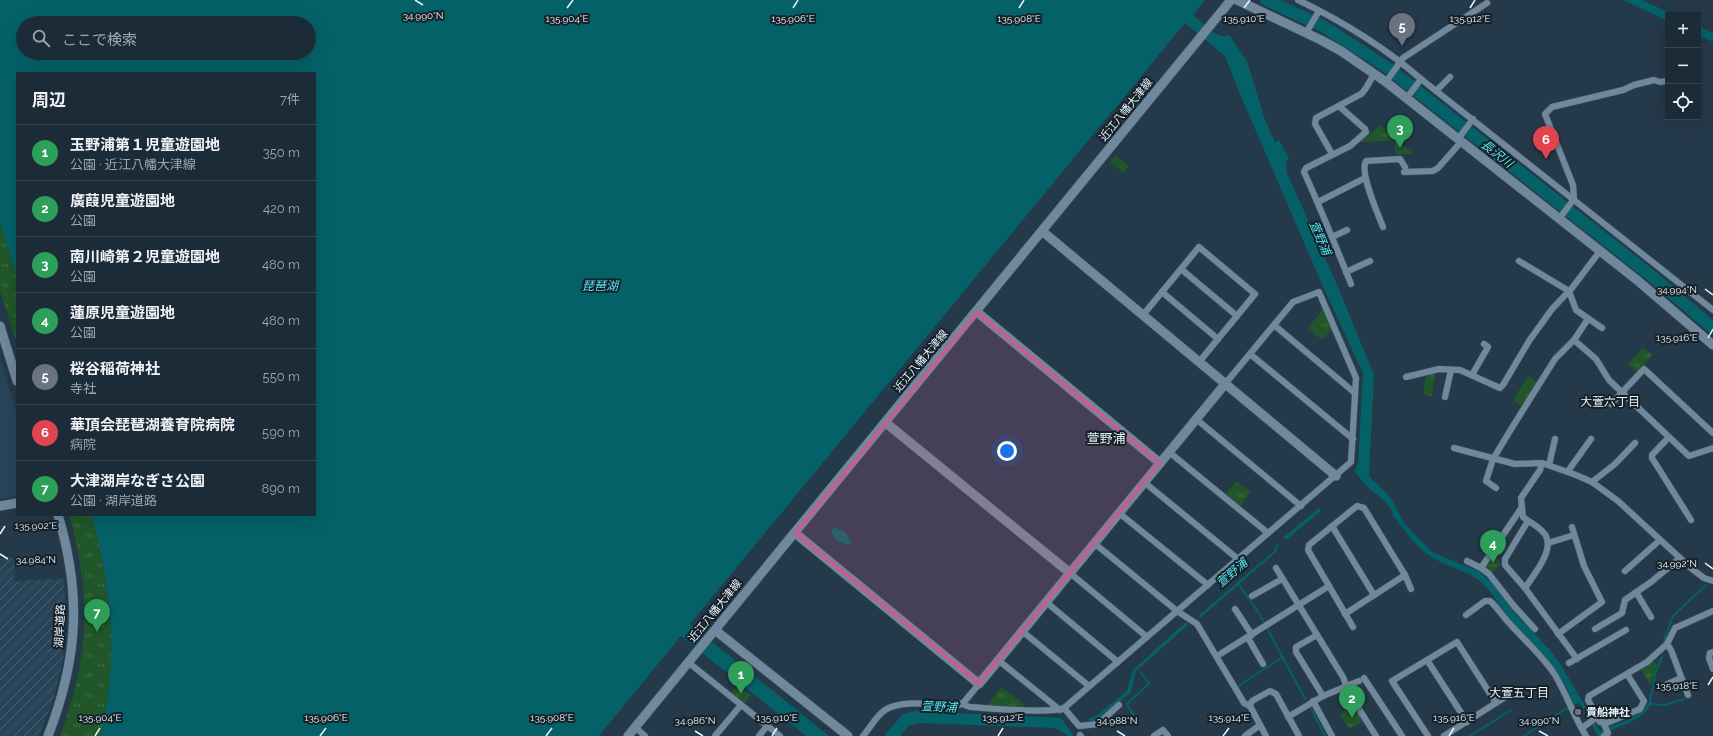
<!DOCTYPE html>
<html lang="ja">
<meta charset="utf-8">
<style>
:root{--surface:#1b2b38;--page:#243340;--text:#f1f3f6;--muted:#a0a7ae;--line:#394753;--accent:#8bbbb9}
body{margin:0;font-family:Raleway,"Noto Sans JP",sans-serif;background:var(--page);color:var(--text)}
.controls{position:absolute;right:12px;top:12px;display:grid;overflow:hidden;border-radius:0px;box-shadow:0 4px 16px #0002}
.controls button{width:36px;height:36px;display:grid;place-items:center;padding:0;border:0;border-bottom:1px solid var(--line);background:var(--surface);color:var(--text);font:20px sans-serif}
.you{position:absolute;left:1007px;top:451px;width:14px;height:14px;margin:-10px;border:3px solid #fff;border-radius:50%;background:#1a73e8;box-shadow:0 0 0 6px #1a73e833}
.badge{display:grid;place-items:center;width:26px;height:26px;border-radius:50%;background:var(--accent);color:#fff;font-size:13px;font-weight:700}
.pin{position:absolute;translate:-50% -33px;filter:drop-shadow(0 1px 2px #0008)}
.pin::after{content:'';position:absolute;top:21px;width:14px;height:12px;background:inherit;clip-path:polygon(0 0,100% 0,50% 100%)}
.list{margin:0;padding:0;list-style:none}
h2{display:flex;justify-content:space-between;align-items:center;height:52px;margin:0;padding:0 16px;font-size:17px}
h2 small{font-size:13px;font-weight:400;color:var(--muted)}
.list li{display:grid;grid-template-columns:26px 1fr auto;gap:12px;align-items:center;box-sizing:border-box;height:56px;padding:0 16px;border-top:1px solid var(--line)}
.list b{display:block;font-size:15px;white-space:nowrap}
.list p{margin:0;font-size:13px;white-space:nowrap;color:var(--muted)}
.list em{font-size:13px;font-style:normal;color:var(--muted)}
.icon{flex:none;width:22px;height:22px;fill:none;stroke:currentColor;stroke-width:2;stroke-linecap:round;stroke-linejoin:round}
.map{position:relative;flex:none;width:1713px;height:736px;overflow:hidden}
.search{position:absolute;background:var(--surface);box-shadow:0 4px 16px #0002;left:16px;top:16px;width:300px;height:44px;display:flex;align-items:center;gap:10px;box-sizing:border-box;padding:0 14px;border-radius:22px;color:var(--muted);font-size:15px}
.panel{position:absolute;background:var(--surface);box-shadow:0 4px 16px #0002;left:16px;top:72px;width:300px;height:444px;border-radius:0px}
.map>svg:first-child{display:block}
.industrial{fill:url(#industrial-furrows)}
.built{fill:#284459}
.park{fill:url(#park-tufts)}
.water{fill:#056168;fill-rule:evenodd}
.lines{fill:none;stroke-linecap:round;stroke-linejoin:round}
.stream{stroke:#056168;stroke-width:2}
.river{stroke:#056168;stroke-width:12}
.street-casing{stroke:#465765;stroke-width:7}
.secondary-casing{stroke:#465765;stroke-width:10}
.street{stroke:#70889b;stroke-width:6}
.secondary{stroke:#70889b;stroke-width:9}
.marked{fill:#ce5a8c;fill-opacity:0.2;stroke:#ce5a8c;stroke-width:3;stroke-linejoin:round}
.ticks{fill:none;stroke:#eaf4fd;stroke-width:1.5}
.worship-dot{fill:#6b7280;stroke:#162027;stroke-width:1.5}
.labels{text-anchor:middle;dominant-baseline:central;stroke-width:4;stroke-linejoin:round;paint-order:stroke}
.street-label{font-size:11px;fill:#eaf4fd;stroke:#162027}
.poi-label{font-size:11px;font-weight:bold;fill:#eaf4fd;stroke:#162027;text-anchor:start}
.water-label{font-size:12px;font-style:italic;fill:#54e8f6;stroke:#162027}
.neighbourhood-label{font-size:12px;fill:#eaf4fd;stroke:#162027}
.quarter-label{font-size:13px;fill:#eaf4fd;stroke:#162027}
.ticks-label{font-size:10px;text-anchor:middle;fill:#eaf4fd;stroke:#162027;stroke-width:4;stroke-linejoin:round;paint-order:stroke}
</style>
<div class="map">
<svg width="1713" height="736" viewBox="0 0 1713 736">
<defs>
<pattern id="industrial-furrows" width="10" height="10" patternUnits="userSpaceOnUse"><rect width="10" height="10" fill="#284459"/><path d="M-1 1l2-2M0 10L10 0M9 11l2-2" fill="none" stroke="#476072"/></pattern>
<pattern id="park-tufts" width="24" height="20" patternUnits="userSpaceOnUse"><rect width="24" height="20" fill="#21562a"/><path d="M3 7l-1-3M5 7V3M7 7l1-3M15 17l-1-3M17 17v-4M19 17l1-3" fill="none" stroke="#416f4a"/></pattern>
</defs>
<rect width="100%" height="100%" fill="#24394a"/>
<path class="industrial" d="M15,558L14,581L64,579L66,623L63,660L54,697L39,736H0V559Z"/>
<path class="built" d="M0,358L17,414V496L0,499Z"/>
<g class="park">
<path d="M1381,125L1394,139L1391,141L1359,142Z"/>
<path d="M1396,141L1414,153L1399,155L1396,153L1394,142Z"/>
<path d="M1115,155L1129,166L1124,173L1110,162Z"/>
<path d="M0,222L17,277V344L0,290Z"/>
<path d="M1322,310H1324L1332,329L1322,340L1308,328Z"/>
<path d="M1643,347L1652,355L1637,372L1628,364Z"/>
<path d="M1432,374L1435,375L1432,396L1423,394L1426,375Z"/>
<path d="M1528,376L1537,382L1522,406L1513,400Z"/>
<path d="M1236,481L1251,492L1240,506L1226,494Z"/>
<path d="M69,515H92C111,587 120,663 100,736H60C89,660 92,594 69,515Z"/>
<path d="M1492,555L1500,561V565L1491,574L1484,567Z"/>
<path d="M1653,661L1657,665L1650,686L1641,669Z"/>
<path d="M738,685L751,695L744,704L731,693Z"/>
<path d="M1001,687L1024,704L1023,707L988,705Z"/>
<path d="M1353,705L1363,722L1349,729L1340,714Z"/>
</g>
<g class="water">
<path d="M0,0H1205L1193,15C1202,21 1217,41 1229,35L1247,61L1265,120L1275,142L1279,140L1289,158L1286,162L1287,173L1338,287L1374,375L1369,476L1391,498L1404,523L1432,552L1480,572L1494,585L1514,612L1550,650L1561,665L1600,731C1616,724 1645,717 1650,699H1652C1650,719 1617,727 1601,734L1602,736H1598L1581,705L1578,703L1573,706C1564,668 1532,647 1509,619C1500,607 1493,592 1481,582C1468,571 1450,568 1435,559C1418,550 1405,531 1393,516C1393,502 1369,491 1362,481C1359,477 1359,475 1354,472L1358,464L1363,373L1325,291L1239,92L1225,56L1185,23L690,624L829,736H806L681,636L599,736H100C120,663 111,587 92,515H315V73H17V277L0,222ZM23,23H309V53H23Z"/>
<path d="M1623,0H1642L1674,15H1668V21Z"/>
<path d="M1698,26L1713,33V42L1698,35Z"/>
<path d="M1319,508L1321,511L1286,540L1284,537Z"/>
<path d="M834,527L845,532L851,541V544L848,545L837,541L831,532Z"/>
<path d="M1277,544L1279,545L1276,552L1200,618L1198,616L1274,551Z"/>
<path d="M1186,622L1188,625L1136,671L1131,692L1097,721H1089V718L1096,716L1127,691L1133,670Z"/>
<path d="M915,711L1061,718C1063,720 1071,732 1074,736H1069L1054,728L920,723L910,725L900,736H884L903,714Z"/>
</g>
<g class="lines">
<g class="stream">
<path d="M1238,583L1260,615L1305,699"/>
<path d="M1664,640L1673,616L1706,585"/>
<path d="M1238,686L1283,657"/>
<path d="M1650,700L1656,671L1662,657"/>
<path d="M1650,704L1665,705L1684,699"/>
<path d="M1311,708L1325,736"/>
<path d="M1137,721L1127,704L1149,683L1141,673"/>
<path d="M1470,736L1511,710"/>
<path d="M1524,736L1570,706"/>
</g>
<path class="river" d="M1266,0L1323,26L1388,68L1654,278L1713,328"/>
<g class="street-casing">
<g id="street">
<path d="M1298,0C1342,21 1384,47 1421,79L1713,310"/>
<path d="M1306,33L1319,11"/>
<path d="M1386,82L1403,58L1487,3"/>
<path d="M1436,91L1450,77"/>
<path d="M1406,99L1421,79"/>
<path d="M1340,107L1365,129L1366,132L1350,146L1306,168L1304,172C1321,209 1336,247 1351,284"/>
<path d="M1458,139L1473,119"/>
<path d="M1332,154L1315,124L1316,118L1361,94C1367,89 1369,81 1374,75"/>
<path d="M1404,172L1433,171L1438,168L1461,142"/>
<path d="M1318,202L1365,178"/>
<path d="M1559,219L1574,199L1573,185L1545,114L1552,107L1623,90L1634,85L1654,80L1660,82L1668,81"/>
<path d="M1383,227C1378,214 1359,172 1366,161L1400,159L1405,167"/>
<path d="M1332,237L1347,230"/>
<path d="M1519,261L1569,291L1576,310L1602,328"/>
<path d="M1181,269L1237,316"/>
<path d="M1346,272L1370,261"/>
<path d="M1162,292L1218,339"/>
<path d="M1143,315L1199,247L1255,294L1199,362"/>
<path d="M1274,325L1355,393"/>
<path d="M1574,340L1596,359L1609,380L1689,456L1713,448"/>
<path d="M1250,354L1353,439"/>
<path d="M1472,375L1488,347L1484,344"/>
<path d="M1406,377L1439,369L1460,370L1500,388L1503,385L1529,341L1552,309L1572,288L1600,251"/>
<path d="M1445,397L1451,370"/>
<path d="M1611,404L1644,369L1713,433"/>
<path d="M1196,419L1301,506"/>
<path d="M1669,437L1652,455V458L1691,520"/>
<path d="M1454,448L1515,464L1542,463L1576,475L1592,482L1618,501L1692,569L1704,578L1713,581"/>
<path d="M1169,452L1268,533"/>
<path d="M1549,465L1555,439"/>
<path d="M1568,471L1591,439"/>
<path d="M1144,482L1238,559"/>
<path d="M1592,482L1615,464L1635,443"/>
<path d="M1496,488L1486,481L1493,459L1513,426L1555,359L1574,340L1588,319"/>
<path d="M1522,507L1481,568L1489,574L1514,606L1535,629"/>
<path d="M1119,513L1208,585"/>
<path d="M1528,521L1505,559V565L1525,588L1577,659"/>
<path d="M1332,526L1374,595"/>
<path d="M1094,543L1177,611L1197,624L1244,703L1250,706"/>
<path d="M1548,543L1574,535"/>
<path d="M1467,561L1481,568"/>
<path d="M1276,568L1343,677L1349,693L1376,736"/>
<path d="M1625,571L1660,540"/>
<path d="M1070,573L1147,637"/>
<path d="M1329,586L1353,627"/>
<path d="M1525,588C1534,574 1558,547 1543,532C1538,526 1529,522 1523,517L1521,498L1540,470L1542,463"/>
<path d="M1636,592L1651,617"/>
<path d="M1252,596L1282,579"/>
<path d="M1046,602L1118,662"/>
<path d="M1235,609L1252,635"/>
<path d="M1345,614L1405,575"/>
<path d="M1466,615L1485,601H1490C1498,608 1503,617 1510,624C1525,641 1543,656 1555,675C1567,695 1574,717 1586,736"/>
<path d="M1595,629L1622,613L1625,600L1651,582L1680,558"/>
<path d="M1022,631L1089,686"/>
<path d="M1558,634L1602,602L1584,566L1572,527"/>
<path d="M1317,635L1296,647V652L1323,696"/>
<path d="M1248,638L1263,664"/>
<path d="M1667,644L1671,650L1688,695"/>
<path d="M1713,652L1710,653L1709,658L1713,669"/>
<path d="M1217,656L1329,586L1308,550L1309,545L1357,506L1364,508L1405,575L1411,589"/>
<path d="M998,660L1060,710"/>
<path d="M1427,660L1467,722"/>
<path d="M689,663L780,736"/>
<path d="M1569,663L1626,630"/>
<path d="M1627,674L1644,701L1640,709L1607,723L1600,722L1588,700L1589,696L1647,662L1667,644L1675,628L1713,611"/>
<path d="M1364,678L1402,736"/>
<path d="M1663,686L1681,678"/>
<path d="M1313,701L1332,736"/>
<path d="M962,704L970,707C988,708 1050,714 1064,708L1351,462L1356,378L1319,292L1293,302L1225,384"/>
<path d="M1064,708L1079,726L1098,724L1119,705"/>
<path d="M1288,717L1323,696L1359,681"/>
<path d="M1603,722L1608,733L1604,736"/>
<path d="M635,727L645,736"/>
<path d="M1582,728L1597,717"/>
<path d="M1080,735L1081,736"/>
<path d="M715,736L741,705"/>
<path d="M759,736L767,726"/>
<path d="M863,736C870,728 876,716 885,710C902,699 938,705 959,705L964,702L979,684"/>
<path d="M1154,736L1163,730L1168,736"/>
<path d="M1245,736L1260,725"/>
<path d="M1266,736L1250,706L1252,701L1270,691L1276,694L1299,736"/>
<path d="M1428,736L1392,681L1457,642L1496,703"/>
<path d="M1444,736L1510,694"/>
</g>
</g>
<g class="secondary-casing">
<g id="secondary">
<path d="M1237,0L1321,40L1341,51L1386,82L1637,280L1713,345"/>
<path d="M1042,231L1336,476"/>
<path d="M977,312L1160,463"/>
<path d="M0,326L17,381"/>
<path d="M886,423L1070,573"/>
<path d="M0,506L17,503"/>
<path d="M795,533L979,684L1225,384"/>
<path d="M715,630L848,736"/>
<path d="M48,736C78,659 82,595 58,515"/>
<path d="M628,736L1231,0"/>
</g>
</g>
<use href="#street" class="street"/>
<use href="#secondary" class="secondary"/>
</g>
<path class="marked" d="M977,312L1160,463L979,684L795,533Z"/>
<path class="ticks" d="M415,0L423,5M567,8L573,0M793,8L798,0M1019,8L1024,0M1244,8L1250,0M1470,8L1475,0M1705,289L1713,295M1708,338L1713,329M0,534L5,526M0,554L8,559M1705,563L1713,569M1708,685L1713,677M695,731L703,736M1117,731L1125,736M1539,731L1548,736M95,736L100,728M320,736L326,728M546,736L552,728M772,736L777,728M998,736L1003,728M1223,736L1229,728M1449,736L1454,728"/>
<circle class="worship-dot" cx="1578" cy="712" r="4"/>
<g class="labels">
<g class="street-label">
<text transform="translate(1126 110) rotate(-51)">近江八幡大津線</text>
<text transform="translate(921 361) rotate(-50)">近江八幡大津線</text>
<text transform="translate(715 611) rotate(-51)">近江八幡大津線</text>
<text transform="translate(60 626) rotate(-87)">湖岸道路</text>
</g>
<g class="poi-label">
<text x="1586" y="712">貴船神社</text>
</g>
<g class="water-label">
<text transform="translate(1497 154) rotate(38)">長沢川</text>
<text transform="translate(1320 238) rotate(67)">萱野浦</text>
<text x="600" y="286">琵琶湖</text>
<text transform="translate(1232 573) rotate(-41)">萱野浦</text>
<text transform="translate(939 707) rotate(2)">萱野浦</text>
</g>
<g class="neighbourhood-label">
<text x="1610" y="402">大萱六丁目</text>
<text x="1519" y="693">大萱五丁目</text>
</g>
<g class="quarter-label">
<text x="1106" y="438">萱野浦</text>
</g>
</g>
<g class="ticks-label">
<text x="423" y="19">34.990°N</text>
<text x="567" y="22">135.904°E</text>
<text x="793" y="22">135.906°E</text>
<text x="1019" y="22">135.908°E</text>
<text x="1244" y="22">135.910°E</text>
<text x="1470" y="22">135.912°E</text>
<text x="1677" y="293">34.994°N</text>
<text x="1677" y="341">135.916°E</text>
<text x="36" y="529">135.902°E</text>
<text x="36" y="563">34.984°N</text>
<text x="1677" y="567">34.992°N</text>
<text x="1677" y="689">135.918°E</text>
<text x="100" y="721">135.904°E</text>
<text x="326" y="721">135.906°E</text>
<text x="552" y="721">135.908°E</text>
<text x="777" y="721">135.910°E</text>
<text x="1003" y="721">135.912°E</text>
<text x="1229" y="721">135.914°E</text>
<text x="1454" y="721">135.916°E</text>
<text x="695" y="724">34.986°N</text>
<text x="1117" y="724">34.988°N</text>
<text x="1539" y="724">34.990°N</text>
</g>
</svg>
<div class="controls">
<button>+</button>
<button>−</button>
<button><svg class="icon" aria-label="locate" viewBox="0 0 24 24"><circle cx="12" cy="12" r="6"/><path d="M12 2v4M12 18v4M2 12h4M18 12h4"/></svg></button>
</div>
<div class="you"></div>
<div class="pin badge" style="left:741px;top:694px;background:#2e9e5b">1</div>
<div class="pin badge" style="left:1352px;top:718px;background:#2e9e5b">2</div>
<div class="pin badge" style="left:1400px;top:148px;background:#2e9e5b">3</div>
<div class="pin badge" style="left:1493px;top:563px;background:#2e9e5b">4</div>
<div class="pin badge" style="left:1402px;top:46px;background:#6b7280">5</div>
<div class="pin badge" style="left:1546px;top:159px;background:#e0444e">6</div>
<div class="pin badge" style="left:97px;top:632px;background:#2e9e5b">7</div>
<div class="search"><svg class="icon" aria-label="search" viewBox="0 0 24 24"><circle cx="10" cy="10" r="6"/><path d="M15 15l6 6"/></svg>ここで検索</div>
<section class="panel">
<h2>周辺<small>7件</small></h2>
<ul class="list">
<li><span class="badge" style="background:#2e9e5b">1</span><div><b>玉野浦第１児童遊園地</b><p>公園 · 近江八幡大津線</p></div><em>350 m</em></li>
<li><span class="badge" style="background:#2e9e5b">2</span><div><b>廣葭児童遊園地</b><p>公園</p></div><em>420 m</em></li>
<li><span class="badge" style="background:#2e9e5b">3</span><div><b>南川崎第２児童遊園地</b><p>公園</p></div><em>480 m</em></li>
<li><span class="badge" style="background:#2e9e5b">4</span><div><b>蓮原児童遊園地</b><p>公園</p></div><em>480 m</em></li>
<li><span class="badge" style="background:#6b7280">5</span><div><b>桜谷稲荷神社</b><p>寺社</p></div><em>550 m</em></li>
<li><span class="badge" style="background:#e0444e">6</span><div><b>華頂会琵琶湖養育院病院</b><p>病院</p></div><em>590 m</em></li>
<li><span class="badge" style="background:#2e9e5b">7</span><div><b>大津湖岸なぎさ公園</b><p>公園 · 湖岸道路</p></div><em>890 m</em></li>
</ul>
</section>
</div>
